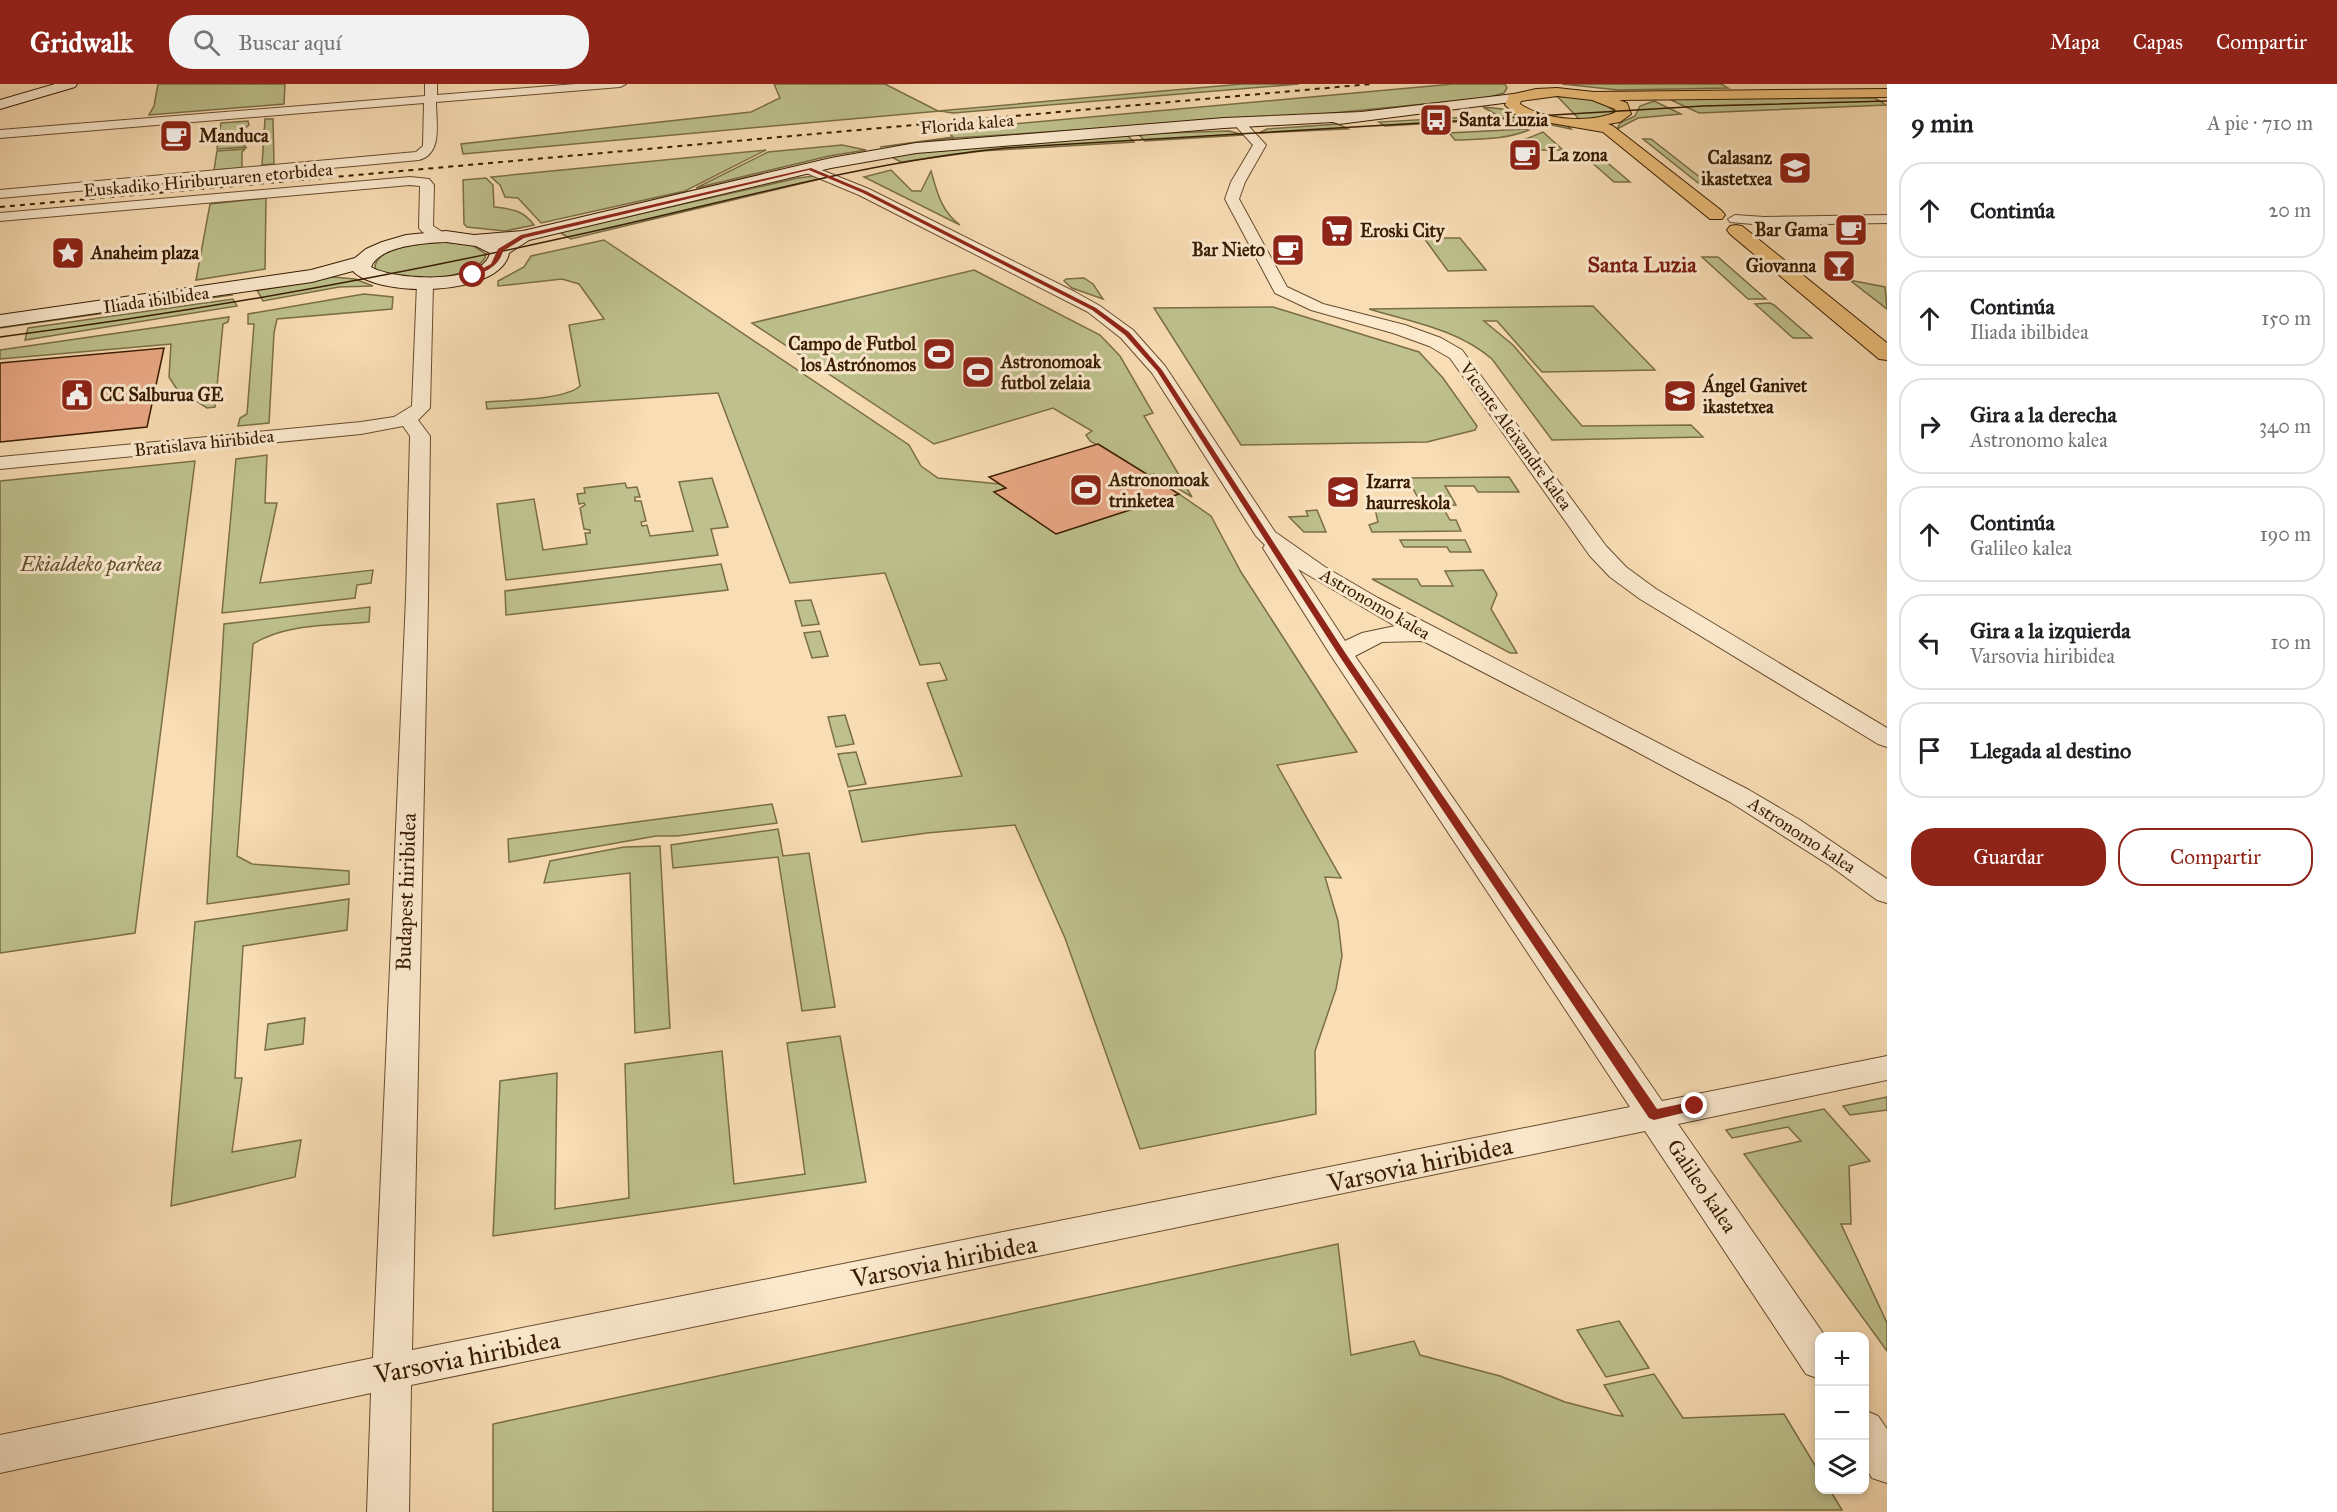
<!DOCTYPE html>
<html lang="es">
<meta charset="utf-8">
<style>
:root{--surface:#fff;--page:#f2f2f2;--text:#202124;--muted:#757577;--line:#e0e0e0;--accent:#8f2418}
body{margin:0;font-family:"IM FELL Great Primer",serif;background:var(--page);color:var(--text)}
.controls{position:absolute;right:18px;bottom:18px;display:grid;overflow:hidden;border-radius:12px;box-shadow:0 3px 9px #0003}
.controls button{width:54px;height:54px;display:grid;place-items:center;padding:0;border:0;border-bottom:2px solid var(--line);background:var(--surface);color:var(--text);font:30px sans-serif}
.stop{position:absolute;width:18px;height:18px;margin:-14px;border:4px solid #8f2418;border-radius:50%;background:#fff}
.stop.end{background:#8f2418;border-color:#fff;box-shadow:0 2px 6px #0008}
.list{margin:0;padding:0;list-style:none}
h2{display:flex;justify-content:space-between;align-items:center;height:78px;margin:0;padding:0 24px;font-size:26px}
h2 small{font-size:20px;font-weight:400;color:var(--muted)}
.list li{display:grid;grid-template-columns:39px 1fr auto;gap:18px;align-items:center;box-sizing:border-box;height:96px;margin:0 12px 12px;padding:0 12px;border:2px solid var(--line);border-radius:24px}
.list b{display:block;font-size:22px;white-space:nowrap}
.list p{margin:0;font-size:20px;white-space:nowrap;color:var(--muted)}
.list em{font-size:20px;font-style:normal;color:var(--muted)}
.actions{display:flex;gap:12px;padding:18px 24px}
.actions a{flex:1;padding:14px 0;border:2px solid var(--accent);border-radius:24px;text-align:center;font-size:21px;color:var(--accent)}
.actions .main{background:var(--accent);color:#fff}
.icon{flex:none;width:33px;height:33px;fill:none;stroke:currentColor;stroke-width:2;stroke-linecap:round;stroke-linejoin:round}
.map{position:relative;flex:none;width:1887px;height:1428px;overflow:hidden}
header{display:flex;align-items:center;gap:36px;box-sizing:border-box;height:84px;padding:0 30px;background:var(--accent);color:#fff}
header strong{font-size:28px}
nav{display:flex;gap:33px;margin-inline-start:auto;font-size:21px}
.search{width:420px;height:54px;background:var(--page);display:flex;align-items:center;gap:15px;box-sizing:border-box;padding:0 21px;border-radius:24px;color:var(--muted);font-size:22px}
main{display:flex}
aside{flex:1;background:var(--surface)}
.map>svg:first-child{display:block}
.green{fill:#bec18d;stroke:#7b6e46;stroke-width:1.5}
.building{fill:#eba986;stroke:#381c00;stroke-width:1.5}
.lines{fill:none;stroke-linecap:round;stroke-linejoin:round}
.street-casing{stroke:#684c2d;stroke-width:2}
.secondary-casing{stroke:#381c00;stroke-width:2}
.primary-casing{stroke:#381c00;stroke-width:2}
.street{fill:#fbe9ce;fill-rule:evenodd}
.secondary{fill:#fbe9ce;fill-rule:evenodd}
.primary{fill:#ecbe7a;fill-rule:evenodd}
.tram{stroke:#381c00;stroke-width:1.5}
.rail{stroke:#381c00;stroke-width:2;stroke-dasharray:5 5;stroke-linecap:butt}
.route{fill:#8f2418}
.labels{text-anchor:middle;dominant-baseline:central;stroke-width:6;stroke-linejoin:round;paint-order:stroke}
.far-poi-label{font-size:18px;font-weight:bold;fill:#381c00;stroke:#fbe9ce;text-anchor:start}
.far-street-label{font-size:18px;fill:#381c00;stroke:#fbe9ce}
.park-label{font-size:21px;font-style:italic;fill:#604e2a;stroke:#fbe9ce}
.street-label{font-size:21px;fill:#381c00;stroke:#fbe9ce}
.far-district-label{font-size:22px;font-weight:bold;fill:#7a1f14;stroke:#fbe9ce}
.near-street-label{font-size:26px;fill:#381c00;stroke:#fbe9ce}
</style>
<header>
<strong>Gridwalk</strong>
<div class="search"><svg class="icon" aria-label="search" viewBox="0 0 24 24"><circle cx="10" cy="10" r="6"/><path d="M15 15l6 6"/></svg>Buscar aquí</div>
<nav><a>Mapa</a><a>Capas</a><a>Compartir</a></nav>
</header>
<main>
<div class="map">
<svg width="1887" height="1428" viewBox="0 0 1887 1428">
<rect width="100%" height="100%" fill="#f9ddb4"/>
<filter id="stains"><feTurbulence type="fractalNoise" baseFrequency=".00333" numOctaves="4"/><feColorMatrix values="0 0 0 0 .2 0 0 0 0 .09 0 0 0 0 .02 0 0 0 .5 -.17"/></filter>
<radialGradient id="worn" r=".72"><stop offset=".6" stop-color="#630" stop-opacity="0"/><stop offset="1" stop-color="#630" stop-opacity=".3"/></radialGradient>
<g class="green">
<path d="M158,0H285L284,20L149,31L154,22Z"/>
<path d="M774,0H885L938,27L1242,0H1299L953,29L940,27L463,70L461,60L751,28L780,14Z"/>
<path d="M1453,0H1505L1507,4L1504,9L1486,14L1312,31L955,54L880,63L953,53L949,49L993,45L991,42Z"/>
<path d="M1562,0H1721L1728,4L1618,6Z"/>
<path d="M1556,11L1598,16L1615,27C1607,36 1591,34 1579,35Z"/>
<path d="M1824,12L1827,14H1875L1886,21L1699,29L1669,15Z"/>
<path d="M1654,17L1681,30L1638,34L1617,45L1620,39L1635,32L1640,22Z"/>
<path d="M1483,23L1502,25L1567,41L1571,45L1537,38L1507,37Z"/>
<path d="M1486,32L1492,36L1385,42L1379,38Z"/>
<path d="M265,35H273L274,80L262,81Z"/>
<path d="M248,37L249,41L244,45L245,56L242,59L246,63L217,65L221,39Z"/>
<path d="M1338,40L1348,45L1259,49L1267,45Z"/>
<path d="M1527,45L1529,46C1504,56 1481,55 1455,56L1449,49Z"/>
<path d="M1229,47L1244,51L1145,57L1138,50Z"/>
<path d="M1543,48L1563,66H1524L1516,59Z"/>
<path d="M1127,51L1134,58L982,67L901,78L888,71Z"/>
<path d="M1643,55H1651L1711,102H1702Z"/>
<path d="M842,61L866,66L829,72L696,104L768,68Z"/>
<path d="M245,65L242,68V84L214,86L217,67Z"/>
<path d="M766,66L685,107L541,139L518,114L505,113L500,101L491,93Z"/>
<path d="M1580,68L1596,69L1630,98H1614Z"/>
<path d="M891,86L912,107H921L931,87C937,108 941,127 960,141L864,93Z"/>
<path d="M814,92L824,94L571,155L559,148L798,94Z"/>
<path d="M486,94L493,101L494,123C512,125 523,126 534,141L505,147L467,143L464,140L463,96Z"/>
<path d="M266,114L265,185L196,196L210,120Z"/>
<path d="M1424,154H1460L1486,186L1448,187Z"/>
<path d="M604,156L909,361L921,382L938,394L1000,400L1006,404L995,408L1056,450L1179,410L1211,432L1241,488L1357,668L1277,681L1341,794L1325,793L1338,837L1342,872L1336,905L1315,967L1316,1030L1140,1065L1065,854L1015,741L927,749L862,758L849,707L962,692L927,599L947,596L940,579L920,581L885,489L790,499L718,309L487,325L486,318C508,316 565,316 580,302L569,241L604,235L579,200L562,195L498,202V197L524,183L531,172Z"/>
<path d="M444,158L472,161L486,170L485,174C474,192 424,198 404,194C395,193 385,189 376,186L375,182C380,161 425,159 444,158Z"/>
<path d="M1702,173H1718L1766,215H1748Z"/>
<path d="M974,186L1100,251L1120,272L1153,329L1144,332L1192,413L1154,390L1148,391L1090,357L1086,351L1092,347L1053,324L934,360L752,239Z"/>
<path d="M333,193L355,195L373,202L339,203L263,217L256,204Z"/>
<path d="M1084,194L1093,200L1103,215L1072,204L1064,197L1066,195Z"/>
<path d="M1849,196L1885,203L1887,225L1852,198Z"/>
<path d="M230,208L232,211L0,244V241Z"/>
<path d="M364,210L393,213L392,225L277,235L274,249L269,339L238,342L240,334L247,330L254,240H248V230Z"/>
<path d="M233,215L237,222L25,256L28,244Z"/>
<path d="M1770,219L1774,221L1812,254H1793L1755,220Z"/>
<path d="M1593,222L1655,286L1542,288L1497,237H1484L1513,261L1582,342L1691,341L1703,353L1552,356L1492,275C1457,245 1412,238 1369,225Z"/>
<path d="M1273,223L1419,268L1443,294L1477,342L1475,346L1427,358L1241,361L1154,224Z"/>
<path d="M229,233L228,238L223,240L215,323L207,324L176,304L169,293L171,260L0,275V266Z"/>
<path d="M267,371L265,419H277L260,499L373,486L371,499L357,501L355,514L222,529L236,375Z"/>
<path d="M195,377L135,849L0,869V397Z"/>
<path d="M1509,393L1519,408H1478L1474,402H1445L1456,421L1442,422L1450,436H1456L1461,447L1372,448L1369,441L1378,438L1375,425L1366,422L1422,421L1407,394Z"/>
<path d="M712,394L728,443L711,445L718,471L506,496L497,420L534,415L543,466L587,460L585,449H590V446L584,445L580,424L585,421L584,419L579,420L577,410L585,409L584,404L625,399L627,404L637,403L640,413H635V417H641L646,437L641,438L642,442L647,441L650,452L693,447L679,398Z"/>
<path d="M1317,426L1326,448H1304L1289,433L1308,432L1306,427Z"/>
<path d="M1400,456H1465L1471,468H1450L1447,463H1404Z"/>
<path d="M721,480L728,506L506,531L505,507Z"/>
<path d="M1483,486L1497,510L1491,525L1517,569H1510L1372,495H1417L1421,502H1453L1445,487Z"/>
<path d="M811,516L819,540L802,542L795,517Z"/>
<path d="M370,523L369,538C331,542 286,539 253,560L237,772L252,780L349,787V800L207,820L224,540Z"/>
<path d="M820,547L828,572L812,574L804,549Z"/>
<path d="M845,631L854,660L836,663L828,633Z"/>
<path d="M856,668L866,700L848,703L838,670Z"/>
<path d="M772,720L777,739L677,752H656L509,778L508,755Z"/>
<path d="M778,745L783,772L809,769L835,923L802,927L778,773L673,784L671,761Z"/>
<path d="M660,762L670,944L635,949L630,789L544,799L550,777L624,763Z"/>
<path d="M349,815L347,846L243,862L235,994H242L232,1068L301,1056L295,1093L171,1122L195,838Z"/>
<path d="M305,934L303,960L265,966L268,940Z"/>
<path d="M840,952L866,1098L493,1152L500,997L557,989L555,1125L629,1114L625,980L722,967L734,1100L805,1090L787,959Z"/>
<path d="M1887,1013V1026L1850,1031L1843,1022Z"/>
<path d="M1824,1025L1870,1077L1849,1082L1851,1140H1841L1887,1239V1267L1744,1070L1801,1057L1788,1043L1732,1054L1726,1046Z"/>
<path d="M1338,1160L1351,1271L1414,1257L1420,1271L1500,1292L1565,1318L1615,1331L1623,1332L1604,1301L1654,1290L1683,1334L1784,1330L1819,1388L1820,1406H1830L1842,1426L493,1428V1340Z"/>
<path d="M1619,1237L1649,1284L1606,1293L1577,1246Z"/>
</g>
<g class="building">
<path d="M164,264L147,343L0,358V279Z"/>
<path d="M1098,360L1179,410L1056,450L994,408L1006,404L989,393Z"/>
</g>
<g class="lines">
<g class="street-casing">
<g id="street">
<path d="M425,0H437V11L576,0H626L620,3L436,18C436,38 443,70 419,76L0,114V106L416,68L423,62L424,19L0,54V46L425,12Z"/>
<path d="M1238,34L1242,35L1266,61L1245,98L1239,115L1287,203L1323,220L1405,241L1441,254L1462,266L1606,462L1626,483L1656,505L1887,644V663L1878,660L1640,515L1610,493L1590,472L1450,274L1429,262L1393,249L1311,226L1275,209L1225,115L1231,98L1253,61L1232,38Z"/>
<path d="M809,81L869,105L1075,208L1100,222L1133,246L1165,282L1275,448L1325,483L1378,514L1749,706L1800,736L1887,795V819L1877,816L1829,781L1730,718L1626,662L1423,557L1382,558L1355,572L1662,1017L1887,972V996L1678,1040L1825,1252H1820V1295L1806,1290L1645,1047L411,1301L409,1428H367L371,1309L0,1389V1351L373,1274L406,514L410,352L403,342L361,350L0,385V373L361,338L394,333L412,322L417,200L425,195L433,200L430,324L418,336L430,352L428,514L412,1266L1630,1023L1330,570L1263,464L1265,461L1256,452L1152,289L1121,254L1088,228L859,111L804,88L802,85L804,82ZM1298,485L1395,542L1362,549L1345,557Z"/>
<path d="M410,93L429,95L434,101L433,142L450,153L448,156C438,159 425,152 419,144L420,102L410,101L0,137V129Z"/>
<path d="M1735,131L1764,133L1887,131V139L1764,141L1730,138L1728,135Z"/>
<path d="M1864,1326L1878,1332L1887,1345V1399L1872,1394L1864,1381Z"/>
</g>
</g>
<g class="secondary-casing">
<g id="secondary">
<path d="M55,0H77L75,3L0,25V16Z"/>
<path d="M1514,10L1521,14L1519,17L1339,40L1333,38L1224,44L916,69L831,84L529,156L509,169C501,213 378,214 353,187L312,198L0,243V231L311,186L355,174L366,165L382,158L406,151L446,147L474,151L523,147L831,74L916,59L1224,34L1361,28ZM446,158L476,162L490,169C483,202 393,196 371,183C380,161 426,159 446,158Z"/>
</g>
</g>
<g class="primary-casing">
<g id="primary">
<path d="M1557,4L1594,8L1887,5V13L1619,16L1627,19L1631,30L1620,38L1608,40L1613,42L1722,127L1725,131L1722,135H1710L1603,48L1528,35L1515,30L1505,21L1509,11L1536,5ZM1557,12L1592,16L1615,25L1616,28C1590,40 1543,36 1520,20L1521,17Z"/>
<path d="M1736,141L1742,142L1887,259V276L1879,275L1730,150L1727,146L1730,142Z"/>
</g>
</g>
<use href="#street" class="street"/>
<use href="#secondary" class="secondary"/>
<use href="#primary" class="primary"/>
<path class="tram" d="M0,253C192,228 383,194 572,152C717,121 857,79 1005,64L1703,22L1887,17"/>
<path class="rail" d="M0,123L1371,0"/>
</g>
<path class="route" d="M811,84L866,107L1096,224L1129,248L1162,286L1346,570L1657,1025L1695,1017L1699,1018V1025L1654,1036L1649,1034L1338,570L1157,287L1125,251L1092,226L863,109L809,86L524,154L503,167C499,182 488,186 475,192L470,191L491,180L498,165L521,151Z"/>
<defs>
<g id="bus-square" transform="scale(1.725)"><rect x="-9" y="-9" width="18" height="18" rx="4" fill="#8f2418" stroke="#fbe9ce"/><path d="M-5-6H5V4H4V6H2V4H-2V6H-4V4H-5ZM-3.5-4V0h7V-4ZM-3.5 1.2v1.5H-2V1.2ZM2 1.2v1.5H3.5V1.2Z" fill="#fff"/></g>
<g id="cafe-square" transform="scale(1.725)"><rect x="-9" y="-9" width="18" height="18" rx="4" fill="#8f2418" stroke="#fbe9ce"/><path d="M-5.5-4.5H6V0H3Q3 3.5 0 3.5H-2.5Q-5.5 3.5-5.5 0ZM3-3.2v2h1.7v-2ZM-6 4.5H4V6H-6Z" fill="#fff"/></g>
<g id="school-square" transform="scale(1.725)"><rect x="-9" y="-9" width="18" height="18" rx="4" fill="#8f2418" stroke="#fbe9ce"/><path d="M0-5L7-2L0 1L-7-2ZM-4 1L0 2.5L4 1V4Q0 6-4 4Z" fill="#fff"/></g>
<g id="supermarket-square" transform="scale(1.725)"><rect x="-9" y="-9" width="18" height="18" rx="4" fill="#8f2418" stroke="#fbe9ce"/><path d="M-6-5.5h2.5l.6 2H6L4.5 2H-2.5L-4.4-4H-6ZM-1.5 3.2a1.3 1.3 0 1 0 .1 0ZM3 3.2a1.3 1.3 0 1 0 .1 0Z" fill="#fff"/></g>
<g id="sight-square" transform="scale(1.725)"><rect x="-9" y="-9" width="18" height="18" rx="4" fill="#8f2418" stroke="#fbe9ce"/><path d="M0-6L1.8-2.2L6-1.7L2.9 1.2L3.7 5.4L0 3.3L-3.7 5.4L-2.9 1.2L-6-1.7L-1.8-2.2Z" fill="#fff"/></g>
<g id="bar-square" transform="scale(1.725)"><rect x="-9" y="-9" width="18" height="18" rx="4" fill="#8f2418" stroke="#fbe9ce"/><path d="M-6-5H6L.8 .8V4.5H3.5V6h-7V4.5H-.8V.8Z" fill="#fff"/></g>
<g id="stadium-square" transform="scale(1.725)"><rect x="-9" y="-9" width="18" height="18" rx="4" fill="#8f2418" stroke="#fbe9ce"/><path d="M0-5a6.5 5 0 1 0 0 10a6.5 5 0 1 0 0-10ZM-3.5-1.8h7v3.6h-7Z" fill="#fff"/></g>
<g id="civic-square" transform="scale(1.725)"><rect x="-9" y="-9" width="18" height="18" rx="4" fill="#8f2418" stroke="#fbe9ce"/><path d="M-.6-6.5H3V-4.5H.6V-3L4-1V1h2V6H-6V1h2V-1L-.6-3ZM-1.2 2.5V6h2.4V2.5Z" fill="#fff"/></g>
</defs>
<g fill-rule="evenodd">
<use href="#bus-square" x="1436" y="36"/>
<use href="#cafe-square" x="176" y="52"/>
<use href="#cafe-square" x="1525" y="71"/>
<use href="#school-square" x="1795" y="84"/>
<use href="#cafe-square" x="1851" y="146"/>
<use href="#supermarket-square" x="1337" y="147"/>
<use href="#cafe-square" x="1288" y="166"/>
<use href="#sight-square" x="68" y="169"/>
<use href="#bar-square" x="1839" y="182"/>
<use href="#stadium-square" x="939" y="270"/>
<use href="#stadium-square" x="978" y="288"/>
<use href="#civic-square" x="77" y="311"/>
<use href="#school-square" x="1680" y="312"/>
<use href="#stadium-square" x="1086" y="406"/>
<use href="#school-square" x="1343" y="408"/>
</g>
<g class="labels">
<g class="far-poi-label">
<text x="1459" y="36">Santa Luzia</text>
<text x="199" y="52">Manduca</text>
<text x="1548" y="71">La zona</text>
<text x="1772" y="74" text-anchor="end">Calasanz<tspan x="1772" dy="21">ikastetxea</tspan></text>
<text x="1828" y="146" text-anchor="end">Bar Gama</text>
<text x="1360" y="147">Eroski City</text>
<text x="1265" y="166" text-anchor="end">Bar Nieto</text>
<text x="91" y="169">Anaheim plaza</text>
<text x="1816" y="182" text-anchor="end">Giovanna</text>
<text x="916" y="260" text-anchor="end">Campo de Futbol<tspan x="916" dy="21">los Astrónomos</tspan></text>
<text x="1001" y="278">Astronomoak<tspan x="1001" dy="21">futbol zelaia</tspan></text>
<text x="1703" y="302">Ángel Ganivet<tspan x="1703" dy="21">ikastetxea</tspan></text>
<text x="100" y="311">CC Salburua GE</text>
<text x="1109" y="396">Astronomoak<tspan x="1109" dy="21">trinketea</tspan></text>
<text x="1366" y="398">Izarra<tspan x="1366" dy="21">haurreskola</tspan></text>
</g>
<g class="far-street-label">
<text transform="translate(967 40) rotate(-5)">Florida kalea</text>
<text transform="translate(208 96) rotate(-5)">Euskadiko Hiriburuaren etorbidea</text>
<text transform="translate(156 216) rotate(-8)">Iliada ibilbidea</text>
<text transform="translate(1516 352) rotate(54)">Vicente Aleixandre kalea</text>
<text transform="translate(204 359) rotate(-6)">Bratislava hiribidea</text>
<text transform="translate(1375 520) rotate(30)">Astronomo kalea</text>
<text transform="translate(1802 751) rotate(33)">Astronomo kalea</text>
</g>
<g class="park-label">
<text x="91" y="480">Ekialdeko parkea</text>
</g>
<g class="street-label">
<text transform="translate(406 808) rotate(-88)">Budapest hiribidea</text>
<text transform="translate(1702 1102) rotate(56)">Galileo kalea</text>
</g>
<g class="far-district-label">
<text x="1642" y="180">Santa Luzia</text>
</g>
<g class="near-street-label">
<text transform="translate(1420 1080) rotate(-12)">Varsovia hiribidea</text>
<text transform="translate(944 1177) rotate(-11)">Varsovia hiribidea</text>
<text transform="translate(467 1273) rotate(-11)">Varsovia hiribidea</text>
</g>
</g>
<rect width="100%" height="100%" filter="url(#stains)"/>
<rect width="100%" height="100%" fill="url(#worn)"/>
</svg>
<div class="controls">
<button>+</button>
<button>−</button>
<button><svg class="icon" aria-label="layers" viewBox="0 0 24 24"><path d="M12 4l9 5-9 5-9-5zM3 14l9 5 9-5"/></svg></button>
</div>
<div class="stop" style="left:473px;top:191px"></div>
<div class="stop end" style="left:1695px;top:1022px"></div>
</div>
<aside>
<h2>9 min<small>A pie · 710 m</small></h2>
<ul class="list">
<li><svg class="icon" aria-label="ahead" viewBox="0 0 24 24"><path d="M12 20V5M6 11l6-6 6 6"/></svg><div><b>Continúa</b></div><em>20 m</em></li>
<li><svg class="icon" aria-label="ahead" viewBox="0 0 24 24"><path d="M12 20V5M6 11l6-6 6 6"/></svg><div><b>Continúa</b><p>Iliada ibilbidea</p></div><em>150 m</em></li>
<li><svg class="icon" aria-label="right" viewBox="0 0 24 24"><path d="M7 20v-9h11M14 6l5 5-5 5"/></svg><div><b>Gira a la derecha</b><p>Astronomo kalea</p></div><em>340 m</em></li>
<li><svg class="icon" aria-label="ahead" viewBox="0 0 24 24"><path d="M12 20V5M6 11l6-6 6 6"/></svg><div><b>Continúa</b><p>Galileo kalea</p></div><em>190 m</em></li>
<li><svg class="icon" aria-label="left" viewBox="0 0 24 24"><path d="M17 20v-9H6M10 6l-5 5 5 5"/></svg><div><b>Gira a la izquierda</b><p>Varsovia hiribidea</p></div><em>10 m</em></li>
<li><svg class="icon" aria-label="arrive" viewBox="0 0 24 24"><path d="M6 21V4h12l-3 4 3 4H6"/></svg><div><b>Llegada al destino</b></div></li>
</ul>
<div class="actions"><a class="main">Guardar</a><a>Compartir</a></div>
</aside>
</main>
